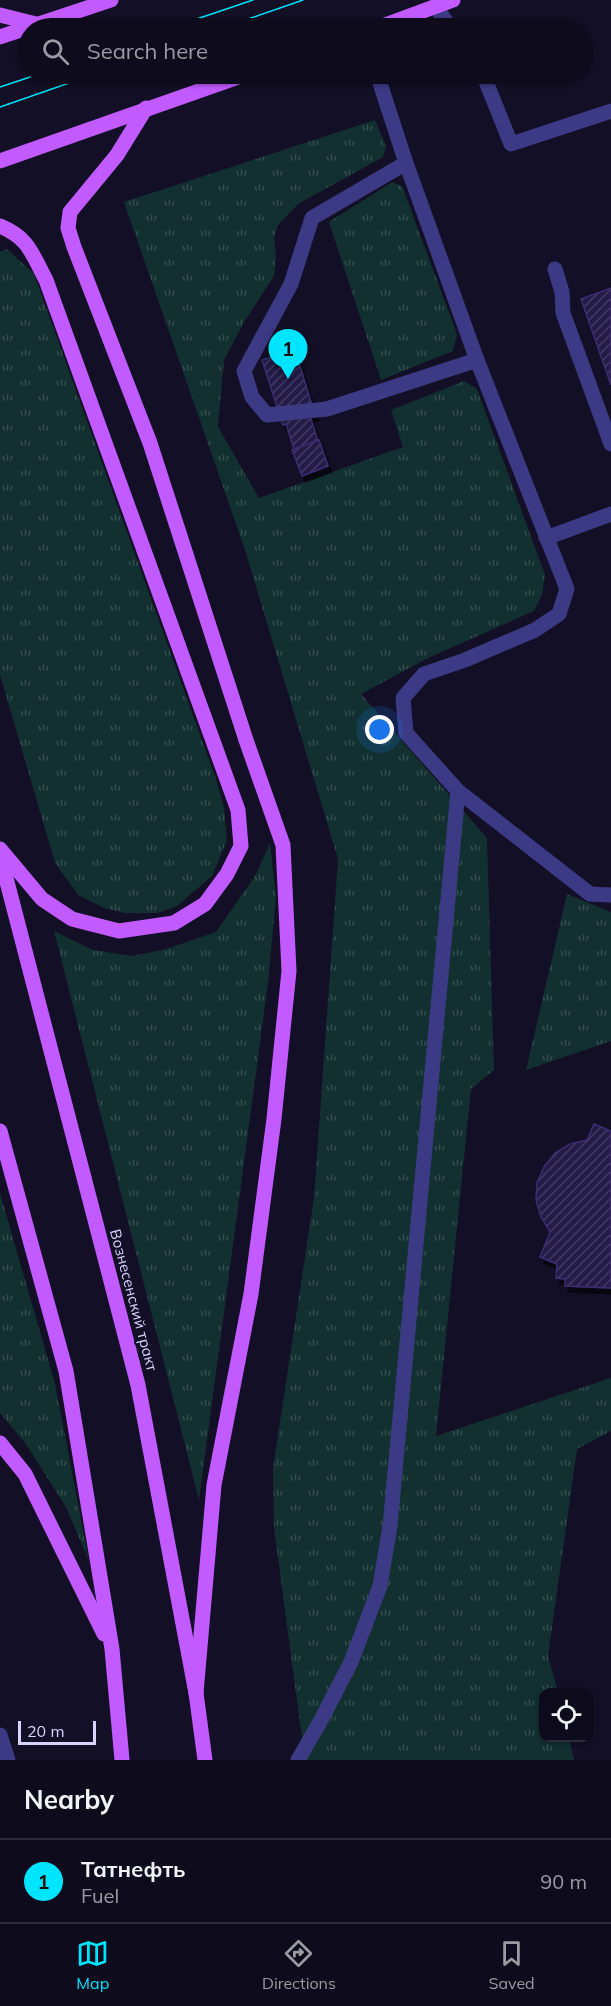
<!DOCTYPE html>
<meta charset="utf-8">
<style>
:root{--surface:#0e0b1c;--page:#171425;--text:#f1f3f6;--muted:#9b9ba3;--line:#2e2b3b;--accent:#00e5ff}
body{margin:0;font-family:Mulish,sans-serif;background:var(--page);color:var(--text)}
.controls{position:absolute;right:18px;bottom:18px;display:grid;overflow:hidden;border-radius:12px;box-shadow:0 2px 4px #0004}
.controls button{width:54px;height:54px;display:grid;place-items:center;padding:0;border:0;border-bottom:2px solid var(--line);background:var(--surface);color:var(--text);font:30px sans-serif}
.scale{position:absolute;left:18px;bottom:15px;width:78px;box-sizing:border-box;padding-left:6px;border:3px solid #d9d4ff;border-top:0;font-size:16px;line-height:21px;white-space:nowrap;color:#d9d4ff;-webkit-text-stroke:4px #130f26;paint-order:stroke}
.you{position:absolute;left:380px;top:730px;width:21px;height:21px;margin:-15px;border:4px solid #fff;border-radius:50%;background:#1a73e8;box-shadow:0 0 0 9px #1a73e833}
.badge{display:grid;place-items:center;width:39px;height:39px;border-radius:50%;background:var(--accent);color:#111;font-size:20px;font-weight:700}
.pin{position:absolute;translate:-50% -50px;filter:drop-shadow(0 2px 3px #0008)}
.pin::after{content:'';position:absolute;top:32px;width:21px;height:18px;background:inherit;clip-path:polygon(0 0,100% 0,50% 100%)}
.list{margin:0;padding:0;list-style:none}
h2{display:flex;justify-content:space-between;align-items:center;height:78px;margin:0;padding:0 24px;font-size:26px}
h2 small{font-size:20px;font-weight:400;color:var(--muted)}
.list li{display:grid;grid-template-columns:39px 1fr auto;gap:18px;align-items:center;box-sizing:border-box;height:84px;padding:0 24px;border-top:2px solid var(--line)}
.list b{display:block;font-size:22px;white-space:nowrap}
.list p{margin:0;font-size:20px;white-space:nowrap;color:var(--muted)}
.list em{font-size:20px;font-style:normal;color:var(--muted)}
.icon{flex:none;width:33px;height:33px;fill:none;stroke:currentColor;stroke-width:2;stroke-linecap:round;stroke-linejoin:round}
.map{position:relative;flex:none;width:611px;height:1760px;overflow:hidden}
.search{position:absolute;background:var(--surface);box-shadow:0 2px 4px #0004;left:18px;right:18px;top:18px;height:66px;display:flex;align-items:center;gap:15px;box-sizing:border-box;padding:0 21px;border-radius:33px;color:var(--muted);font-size:22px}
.sheet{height:162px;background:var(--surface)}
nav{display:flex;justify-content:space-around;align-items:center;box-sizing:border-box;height:84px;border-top:2px solid var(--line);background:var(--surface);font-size:16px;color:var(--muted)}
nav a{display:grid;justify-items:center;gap:3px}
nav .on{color:var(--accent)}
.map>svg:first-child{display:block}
.grass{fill:url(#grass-tufts)}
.building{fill:url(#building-hatch);stroke:#3b2d73;stroke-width:1.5;filter:url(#shadow)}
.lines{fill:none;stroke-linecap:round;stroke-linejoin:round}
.lane{stroke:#3d3a85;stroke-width:15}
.street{stroke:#3d3a85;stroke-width:15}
.primary{stroke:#c25bff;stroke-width:15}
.tram{stroke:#00e5ff;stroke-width:1.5}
.labels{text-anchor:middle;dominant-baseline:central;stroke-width:4.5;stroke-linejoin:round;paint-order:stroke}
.street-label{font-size:15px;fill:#d9d4ff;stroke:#130f26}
</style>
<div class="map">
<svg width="611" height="1760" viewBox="0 0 611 1760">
<defs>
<pattern id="grass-tufts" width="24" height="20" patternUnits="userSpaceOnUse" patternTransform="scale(1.5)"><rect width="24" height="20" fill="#12302f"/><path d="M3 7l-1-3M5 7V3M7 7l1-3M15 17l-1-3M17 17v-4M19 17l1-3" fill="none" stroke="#344d4e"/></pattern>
<pattern id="building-hatch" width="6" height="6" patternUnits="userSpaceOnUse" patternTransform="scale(1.5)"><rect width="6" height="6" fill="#241b47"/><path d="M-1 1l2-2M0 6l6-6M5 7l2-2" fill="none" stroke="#433b63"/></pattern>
<filter id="shadow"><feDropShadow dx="3.5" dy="6" stdDeviation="0" flood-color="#0009"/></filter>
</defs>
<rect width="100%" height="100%" fill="#130f26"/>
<g class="grass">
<path d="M375,120L386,146L383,157L298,204L278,225L274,237L276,257L274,276L244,322L224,360L218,427L259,498L403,447L391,410L464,381L477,389L545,575L542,595L534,611L428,658L361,694L487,838L494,1070L471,1089L436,1436L611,1378V1431L577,1449L548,1656L558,1692H544V1738H569L574,1760H305L274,1528L273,1468L314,1198L338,859L245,550L124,202Z"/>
<path d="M392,182L402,186L457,334L453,351L381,380L329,222Z"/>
<path d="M7,249L34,274L216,779L224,808L227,840L212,876L177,906L157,913H125L104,908L78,895L55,863L0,675V252Z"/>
<path d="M270,843L276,897L268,983L199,1500L54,931L93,950L132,956L166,949L216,932L255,876Z"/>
<path d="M567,894L611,912V1041L526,1070Z"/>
<path d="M0,1193L55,1384L89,1561L66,1507L25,1443L0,1413Z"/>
</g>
<g class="building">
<path d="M611,288V385L581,299Z"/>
<path d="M295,350L315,415L310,416L318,441L294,449L286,424L283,425L262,360Z"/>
<path d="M319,440L328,466L302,476L292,450Z"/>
<path d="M594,1124L611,1131V1288L565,1286V1279L556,1278L557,1264L540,1257L550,1232L541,1217L536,1200L537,1183L544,1167L555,1153L570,1144L587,1140Z"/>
</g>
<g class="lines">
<g class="lane">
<path d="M435,6L451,28"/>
<path d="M377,74L406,163L477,360L567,589L559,614L535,630L465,660L424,674L403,698L406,733L458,791L590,894L611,895"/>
<path d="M483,74L511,144L611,111"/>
<path d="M406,163L312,218L291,284L244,371L252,397L267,415L327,409L477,360"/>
<path d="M555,269L562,292L563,313L611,444"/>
<path d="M546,538L611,514"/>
<path d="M298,1760L320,1722L351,1662L380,1586L390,1526L458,791"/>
</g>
<path class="street" d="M0,1735L8,1760"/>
<g class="primary">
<path d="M0,15L40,25"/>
<path d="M377,28L453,0"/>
<path d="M0,37L111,0"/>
<path d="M146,108L117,155L70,212L68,228L74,247L150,443L246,740L283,845L289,971L274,1119L251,1294L214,1485L196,1693"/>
<path d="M0,161L247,74"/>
<path d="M0,226C29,238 32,254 46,280L238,810L241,846L227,874L205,904L174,923L119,931L72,919L42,899L0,849"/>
<path d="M0,855L138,1385L196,1693L205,1760"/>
<path d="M0,1131L66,1371L112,1649L122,1760"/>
<path d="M0,1443L25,1474L104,1634"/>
</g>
<g class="tram">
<path d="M170,28L253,0"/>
<path d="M222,28L303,0"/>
<path d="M0,87L39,74"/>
<path d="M0,107L95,74"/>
</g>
</g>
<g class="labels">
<g class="street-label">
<text transform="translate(134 1300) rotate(75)">Вознесенский тракт</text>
</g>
</g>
</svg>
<div class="controls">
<button><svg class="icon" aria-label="locate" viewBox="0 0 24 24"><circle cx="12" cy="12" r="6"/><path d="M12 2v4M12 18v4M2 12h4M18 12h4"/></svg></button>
</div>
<div class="scale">20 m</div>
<div class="you"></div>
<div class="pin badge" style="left:288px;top:379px">1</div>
<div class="search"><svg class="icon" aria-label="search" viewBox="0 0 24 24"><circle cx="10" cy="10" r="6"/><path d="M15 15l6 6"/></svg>Search here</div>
</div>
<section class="sheet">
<h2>Nearby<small></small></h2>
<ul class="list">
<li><span class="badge">1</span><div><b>Татнефть</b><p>Fuel</p></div><em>90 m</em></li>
</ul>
</section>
<nav>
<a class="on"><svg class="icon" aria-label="map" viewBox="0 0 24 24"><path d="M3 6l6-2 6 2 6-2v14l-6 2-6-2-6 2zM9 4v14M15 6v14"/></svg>Map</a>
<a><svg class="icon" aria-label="directions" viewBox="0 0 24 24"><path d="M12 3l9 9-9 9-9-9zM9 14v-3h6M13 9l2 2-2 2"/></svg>Directions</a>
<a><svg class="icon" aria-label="saved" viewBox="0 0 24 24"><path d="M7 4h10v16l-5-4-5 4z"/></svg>Saved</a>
</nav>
